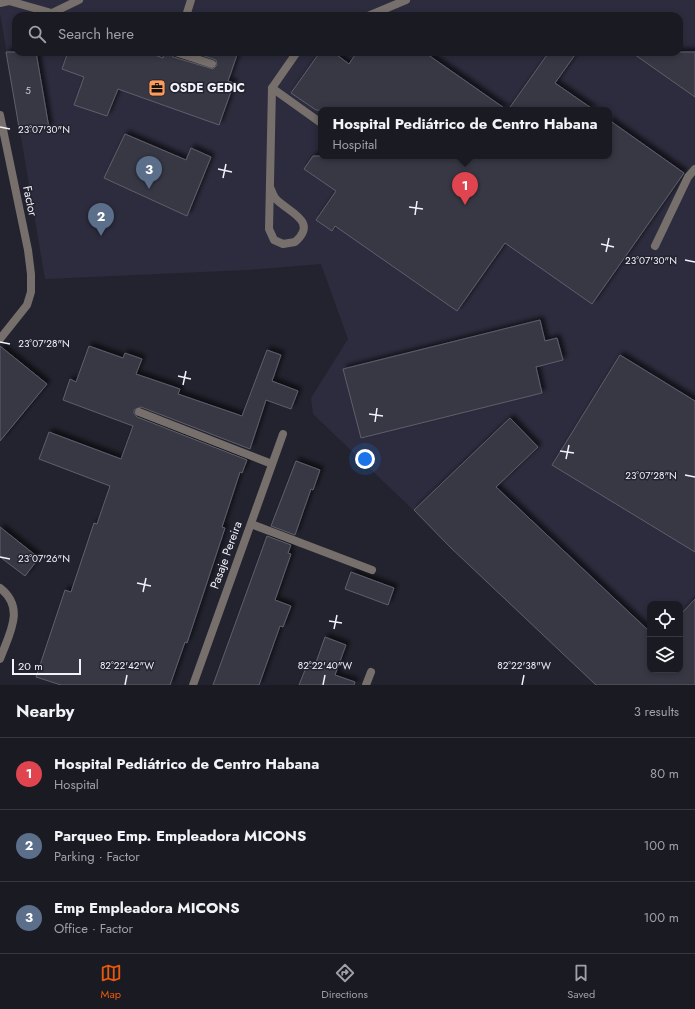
<!DOCTYPE html>
<meta charset="utf-8">
<style>
:root{--surface:#1a1a23;--page:#23232b;--text:#f1f3f6;--muted:#9fa1a6;--line:#383841;--accent:#ea580c}
body{margin:0;font-family:Jost,sans-serif;background:var(--page);color:var(--text)}
.controls{position:absolute;right:12px;bottom:12px;display:grid;overflow:hidden;border-radius:8px;box-shadow:0 2px 6px #0003}
.controls button{width:36px;height:36px;display:grid;place-items:center;padding:0;border:0;border-bottom:1px solid var(--line);background:var(--surface);color:var(--text);font:20px sans-serif}
.scale{position:absolute;left:12px;bottom:10px;width:69px;box-sizing:border-box;padding-left:4px;border:2px solid #f2f2fb;border-top:0;font-size:11px;line-height:14px;white-space:nowrap;color:#f2f2fb;-webkit-text-stroke:3px #23232f;paint-order:stroke}
.you{position:absolute;left:365px;top:459px;width:14px;height:14px;margin:-10px;border:3px solid #fff;border-radius:50%;background:#1a73e8;box-shadow:0 0 0 6px #1a73e833}
.badge{display:grid;place-items:center;width:26px;height:26px;border-radius:50%;background:var(--accent);color:#fff;font-size:13px;font-weight:700}
.pin{position:absolute;translate:-50% -33px;filter:drop-shadow(0 1px 2px #0008)}
.pin::after{content:'';position:absolute;top:21px;width:14px;height:12px;background:inherit;clip-path:polygon(0 0,100% 0,50% 100%)}
.popup{position:absolute;left:318px;top:107px;width:294px;height:52px;box-sizing:border-box;display:grid;place-content:center;border-radius:8px;background:var(--surface);filter:drop-shadow(0 1px 3px #0005);font-size:13px;white-space:nowrap;color:var(--muted)}
.popup b{font-size:15px;color:var(--text)}
.popup::after{content:'';position:absolute;left:50%;top:100%;margin-left:-8px;border:8px solid transparent;border-top-color:var(--surface)}
.list{margin:0;padding:0;list-style:none}
h2{display:flex;justify-content:space-between;align-items:center;height:52px;margin:0;padding:0 16px;font-size:17px}
h2 small{font-size:13px;font-weight:400;color:var(--muted)}
.list li{display:grid;grid-template-columns:26px 1fr auto;gap:12px;align-items:center;box-sizing:border-box;height:72px;padding:0 16px;border-top:1px solid var(--line)}
.list b{display:block;font-size:15px;white-space:nowrap}
.list p{margin:0;font-size:13px;white-space:nowrap;color:var(--muted)}
.list em{font-size:13px;font-style:normal;color:var(--muted)}
.icon{flex:none;width:22px;height:22px;fill:none;stroke:currentColor;stroke-width:2;stroke-linecap:round;stroke-linejoin:round}
.map{position:relative;flex:none;width:695px;height:685px;overflow:hidden}
.search{position:absolute;background:var(--surface);box-shadow:0 2px 6px #0003;left:12px;right:12px;top:12px;height:44px;display:flex;align-items:center;gap:10px;box-sizing:border-box;padding:0 14px;border-radius:12px;color:var(--muted);font-size:15px}
.sheet{height:268px;background:var(--surface)}
nav{display:flex;justify-content:space-around;align-items:center;box-sizing:border-box;height:56px;border-top:1px solid var(--line);background:var(--surface);font-size:11px;color:var(--muted)}
nav a{display:grid;justify-items:center;gap:2px}
nav .on{color:var(--accent)}
.map>svg:first-child{display:block}
.built{fill:#2d2c3e;fill-rule:evenodd}
.building{fill:#393845;stroke:#5e5e6c;filter:url(#shadow)}
.lines{fill:none;stroke-linecap:round;stroke-linejoin:round}
.service{stroke:#766f6b;stroke-width:8}
.minor{stroke:#766f6b;stroke-width:8}
.ticks{fill:none;stroke:#f2f2fb;stroke-width:1.5}
.labels{text-anchor:middle;dominant-baseline:central;stroke-width:3;stroke-linejoin:round;paint-order:stroke}
.number-label{font-size:10px;fill:#c4c4ce}
.poi-label{font-size:12px;font-weight:bold;fill:#f2f2fb;stroke:#23232f;text-anchor:start}
.street-label{font-size:12px;fill:#f2f2fb;stroke:#23232f}
.ticks-label{font-size:10px;text-anchor:middle;fill:#f2f2fb;stroke:#23232f;stroke-width:3;stroke-linejoin:round;paint-order:stroke}
</style>
<div class="map">
<svg width="695" height="685" viewBox="0 0 695 685">
<defs>
<filter id="shadow"><feDropShadow dx="3.5" dy="-3.5" stdDeviation="2" flood-color="#0009"/></filter>
</defs>
<rect width="100%" height="100%" fill="#23232f"/>
<path class="built" d="M0,0H695V685H596L313,414L311,398L348,339L321,264L247,270L45,279L0,13ZM16,16H679V52H16ZM321,110H609V156H321ZM650,604H680V670H650Z"/>
<g class="building">
<path d="M6,52H36L49,128L20,133Z"/>
<path d="M68,52H146L163,58L164,52H170L173,57L213,69L217,65L216,60L193,52H238L228,81L234,83L219,125L118,89L107,116L74,105L84,77L62,69Z"/>
<path d="M320,52H333L349,64L357,52H424L507,110H316L291,93Z"/>
<path d="M549,52H577L555,83L594,110H508Z"/>
<path d="M631,52H695V97Z"/>
<path d="M609,120L684,173L592,304L505,243L457,311L335,226L332,231L316,220L336,191L304,169L313,156H609Z"/>
<path d="M125,134L186,160L191,148L211,157L187,216L104,178Z"/>
<path d="M540,320L545,341L557,338L563,360L536,367L542,393L361,438L343,369Z"/>
<path d="M0,346L47,384L0,441Z"/>
<path d="M89,346L123,358L125,353L142,359L136,374L180,389L178,394L242,416L267,350L281,355L272,381L298,391L291,409L266,400L250,449L141,407L134,410V413L137,417L247,460L242,473L240,472L222,527L225,528L187,643L185,642L170,685H61L36,677L65,590L71,592L94,523L97,524L110,486L39,459L49,432L121,459L133,426L63,400L70,379L76,382Z"/>
<path d="M620,355L695,401V552L552,465Z"/>
<path d="M510,418L538,447L496,487L650,632V670H680V615L695,599V685H596L450,547L414,510Z"/>
<path d="M296,461L320,470L313,490L311,489L295,535L271,526Z"/>
<path d="M0,527L39,558L25,576L0,557Z"/>
<path d="M267,536L291,545L288,553L291,554L275,600L291,606L283,627L280,626L259,685H213Z"/>
<path d="M351,572L394,588L388,605L345,589Z"/>
<path d="M325,637L346,645L335,675L355,682L354,685H299L307,665L314,668Z"/>
</g>
<g class="lines">
<g class="service">
<path d="M0,3L9,1L62,16"/>
<path d="M52,13L79,0"/>
<path d="M186,16L191,0"/>
<path d="M368,16L406,0"/>
<path d="M175,52L212,64"/>
<path d="M272,88L321,123"/>
<path d="M270,187C272,191 273,196 276,199C288,212 319,221 295,242L283,244L274,240L269,229L272,88L297,52"/>
<path d="M655,246L688,177L695,169"/>
<path d="M139,412L272,464"/>
<path d="M251,524L372,570"/>
<path d="M366,685L371,672"/>
</g>
<g class="minor">
<path d="M0,115L28,250L31,274V292L27,305L0,339"/>
<path d="M0,588C26,608 9,634 0,659"/>
<path d="M193,685L283,434"/>
</g>
</g>
<path class="ticks" d="M0,127L10,129M218,169L232,172M223,178L226,164M409,207L423,209M415,215L417,201M601,244L614,247M606,252L609,238M685,260L695,262M0,342L10,344M178,376L191,379M183,385L186,371M369,414L383,416M375,422L377,408M560,451L574,453M566,459L569,445M685,475L695,477M0,557L10,559M137,583L151,586M143,592L146,578M329,621L342,623M334,629L337,615M125,685L127,675M323,685L325,675M522,685L524,675"/>
<defs>
<g id="office-square" transform="scale(0.9)"><rect x="-9" y="-9" width="18" height="18" rx="4" fill="#fe9b59" stroke="#23232f"/><path d="M-6-3h4V-5.5h4V-3h4V5H-6ZM-1-4.5V-3h2v-1.5ZM-6 0V1H6V0Z" fill="#111"/></g>
</defs>
<g fill-rule="evenodd">
<use href="#office-square" x="157" y="88"/>
</g>
<g class="labels">
<g class="number-label">
<text x="28" y="90">5</text>
</g>
<g class="poi-label">
<text x="170" y="88">OSDE GEDIC</text>
</g>
<g class="street-label">
<text transform="translate(30 201) rotate(78)">Factor</text>
<text transform="translate(226 555) rotate(-70)">Pasaje Pereira</text>
</g>
</g>
<g class="ticks-label">
<text x="44" y="133">23°07'30"N</text>
<text x="651" y="264">23°07'30"N</text>
<text x="44" y="347">23°07'28"N</text>
<text x="651" y="479">23°07'28"N</text>
<text x="44" y="562">23°07'26"N</text>
<text x="127" y="669">82°22'42"W</text>
<text x="325" y="669">82°22'40"W</text>
<text x="524" y="669">82°22'38"W</text>
</g>
</svg>
<div class="controls">
<button><svg class="icon" aria-label="locate" viewBox="0 0 24 24"><circle cx="12" cy="12" r="6"/><path d="M12 2v4M12 18v4M2 12h4M18 12h4"/></svg></button>
<button><svg class="icon" aria-label="layers" viewBox="0 0 24 24"><path d="M12 4l9 5-9 5-9-5zM3 14l9 5 9-5"/></svg></button>
</div>
<div class="scale">20 m</div>
<div class="you"></div>
<div class="pin badge" style="left:465px;top:205px;background:#e0444e">1</div>
<div class="popup"><b>Hospital Pediátrico de Centro Habana</b>Hospital</div>
<div class="pin badge" style="left:101px;top:236px;background:#5c6f8a">2</div>
<div class="pin badge" style="left:149px;top:189px;background:#5c6f8a">3</div>
<div class="search"><svg class="icon" aria-label="search" viewBox="0 0 24 24"><circle cx="10" cy="10" r="6"/><path d="M15 15l6 6"/></svg>Search here</div>
</div>
<section class="sheet">
<h2>Nearby<small>3 results</small></h2>
<ul class="list">
<li><span class="badge" style="background:#e0444e">1</span><div><b>Hospital Pediátrico de Centro Habana</b><p>Hospital</p></div><em>80 m</em></li>
<li><span class="badge" style="background:#5c6f8a">2</span><div><b>Parqueo Emp. Empleadora MICONS</b><p>Parking · Factor</p></div><em>100 m</em></li>
<li><span class="badge" style="background:#5c6f8a">3</span><div><b>Emp Empleadora MICONS</b><p>Office · Factor</p></div><em>100 m</em></li>
</ul>
</section>
<nav>
<a class="on"><svg class="icon" aria-label="map" viewBox="0 0 24 24"><path d="M3 6l6-2 6 2 6-2v14l-6 2-6-2-6 2zM9 4v14M15 6v14"/></svg>Map</a>
<a><svg class="icon" aria-label="directions" viewBox="0 0 24 24"><path d="M12 3l9 9-9 9-9-9zM9 14v-3h6M13 9l2 2-2 2"/></svg>Directions</a>
<a><svg class="icon" aria-label="saved" viewBox="0 0 24 24"><path d="M7 4h10v16l-5-4-5 4z"/></svg>Saved</a>
</nav>
